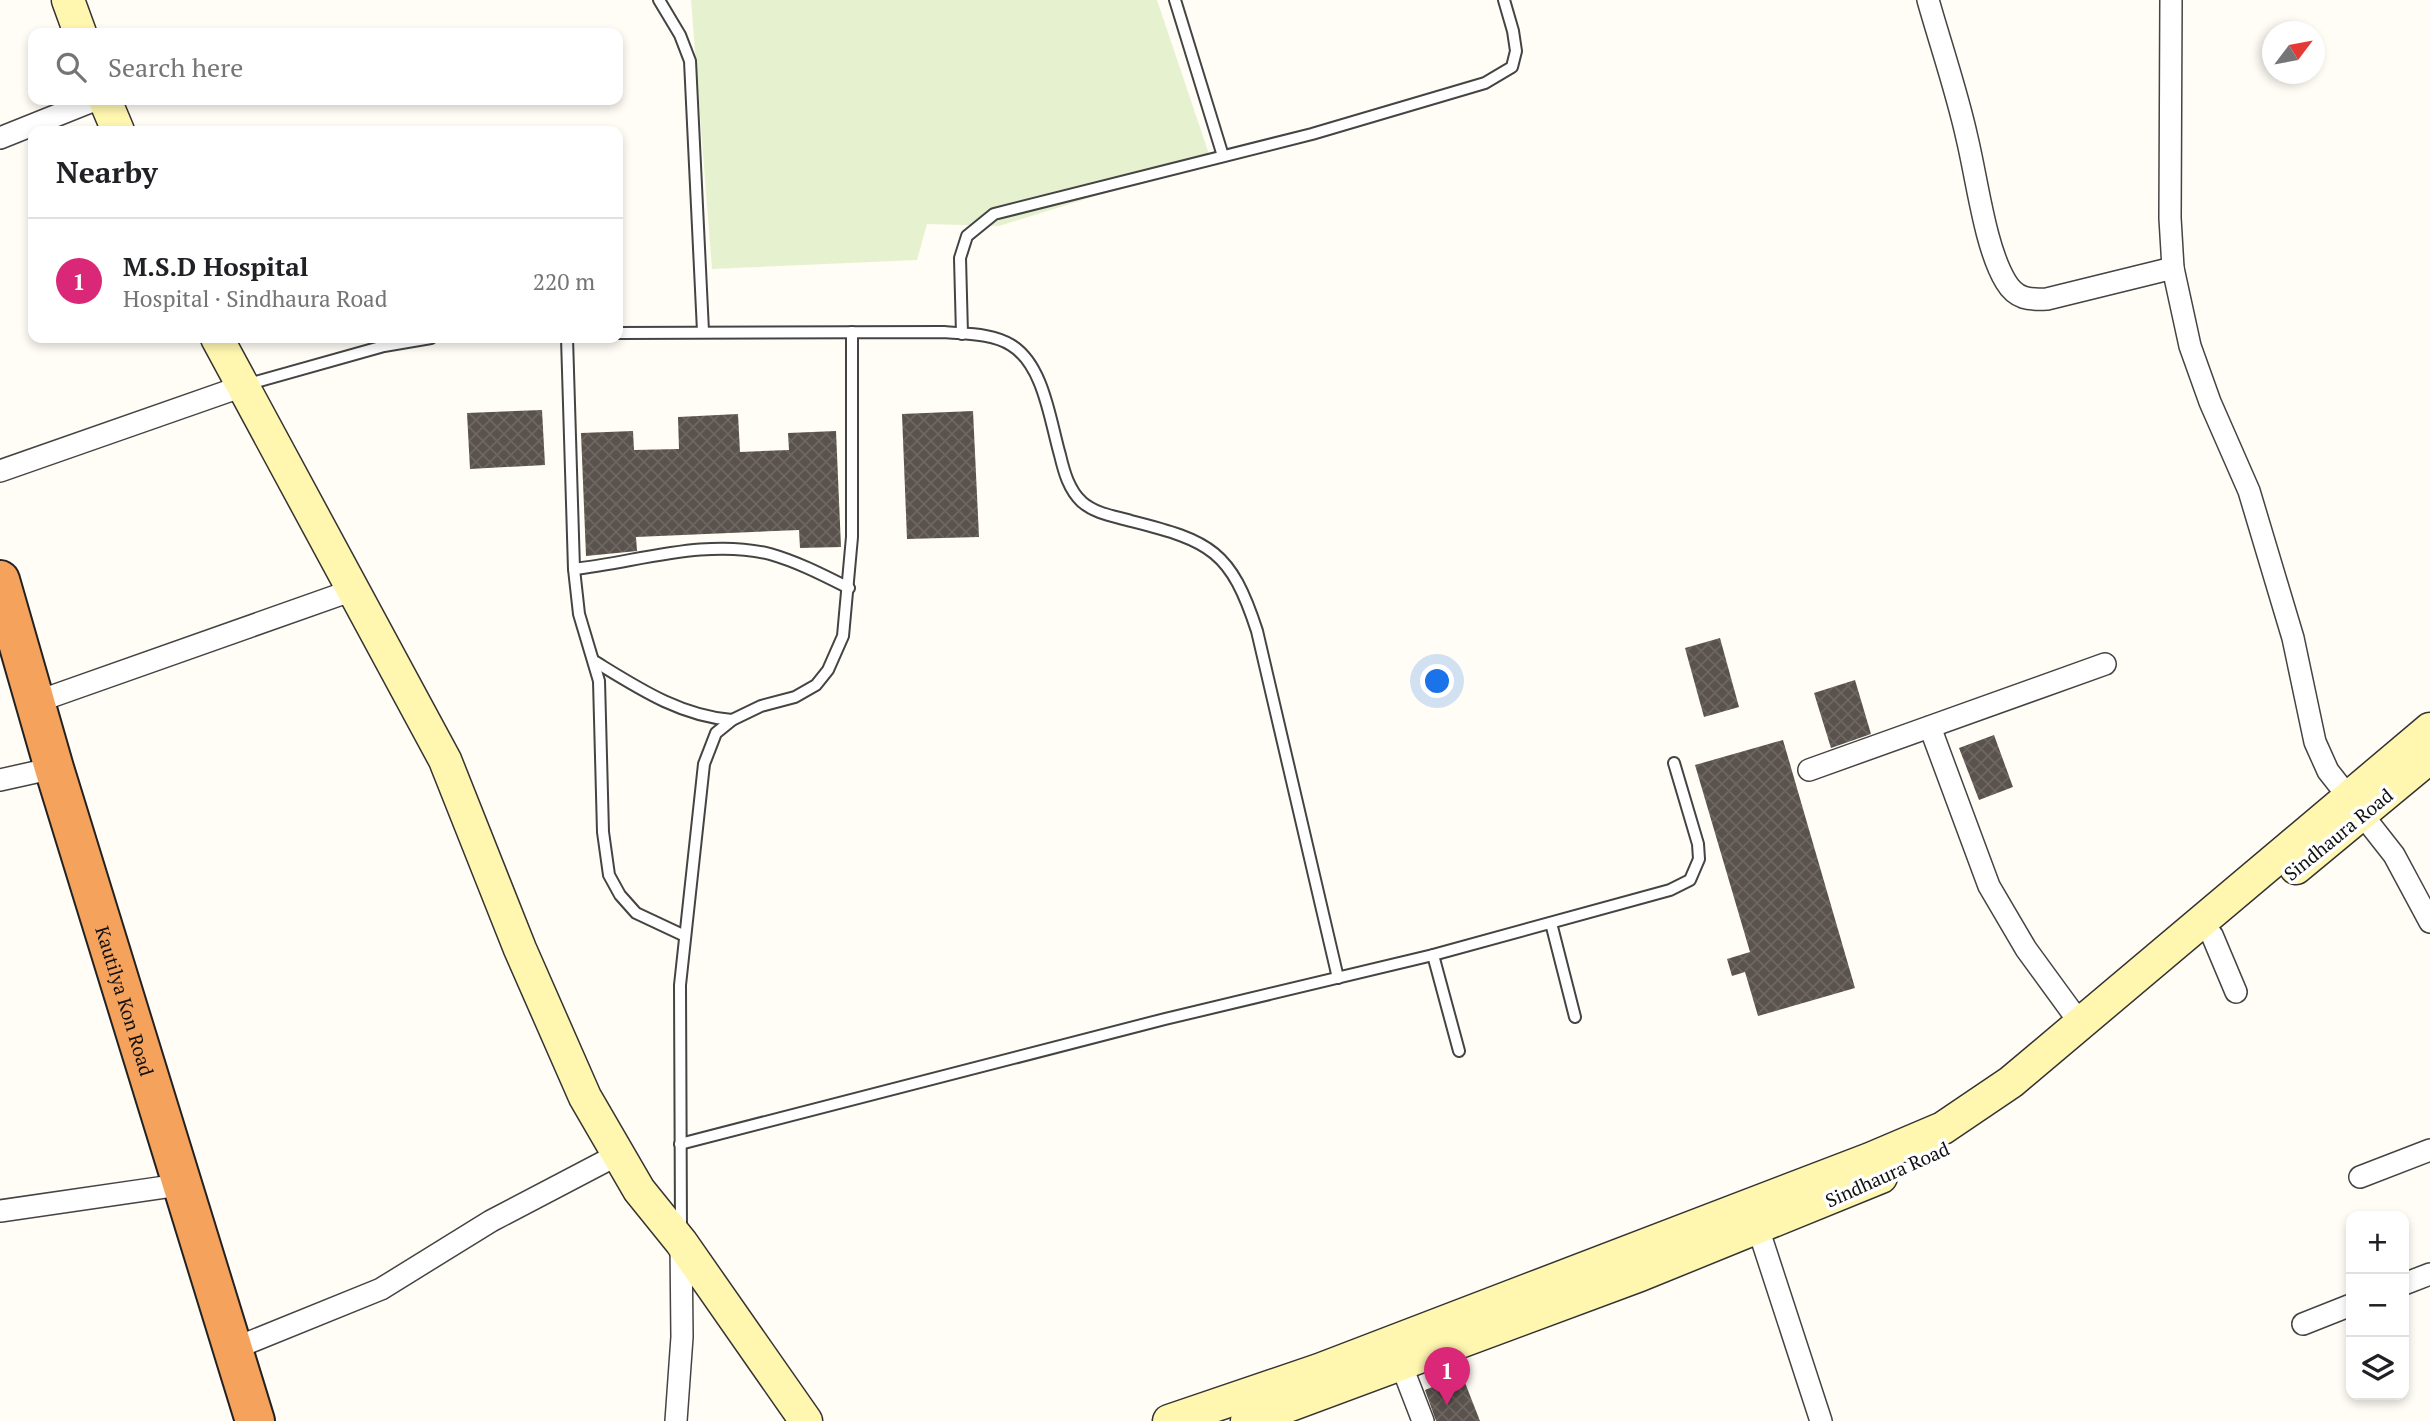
<!DOCTYPE html>
<meta charset="utf-8">
<style>
:root{--surface:#fff;--page:#f2f2f2;--text:#202124;--muted:#757577;--line:#e0e0e0;--accent:#db2777}
body{margin:0;font-family:"PT Serif",serif;background:var(--page);color:var(--text)}
.controls{position:absolute;right:21px;bottom:21px;display:grid;overflow:hidden;border-radius:14px;box-shadow:0 4px 10px #0003}
.controls button{width:63px;height:63px;display:grid;place-items:center;padding:0;border:0;border-bottom:2px solid var(--line);background:var(--surface);color:var(--text);font:35px sans-serif}
.compass{position:absolute;left:2262px;top:21px;width:63px;height:63px;border-radius:50%;background:var(--surface);box-shadow:0 4px 10px #0003;rotate:58deg}
.you{position:absolute;left:1438px;top:682px;width:24px;height:24px;margin:-18px;border:5px solid #fff;border-radius:50%;background:#1a73e8;box-shadow:0 0 0 10px #1a73e833}
.badge{display:grid;place-items:center;width:46px;height:46px;border-radius:50%;background:var(--accent);color:#fff;font-size:23px;font-weight:700}
.pin{position:absolute;translate:-50% -58px;filter:drop-shadow(0 2px 4px #0008)}
.pin::after{content:'';position:absolute;top:37px;width:24px;height:21px;background:inherit;clip-path:polygon(0 0,100% 0,50% 100%)}
.list{margin:0;padding:0;list-style:none}
h2{display:flex;justify-content:space-between;align-items:center;height:91px;margin:0;padding:0 28px;font-size:30px}
h2 small{font-size:23px;font-weight:400;color:var(--muted)}
.list li{display:grid;grid-template-columns:46px 1fr auto;gap:21px;align-items:center;box-sizing:border-box;height:126px;padding:0 28px;border-top:2px solid var(--line)}
.list b{display:block;font-size:26px;white-space:nowrap}
.list p{margin:0;font-size:23px;white-space:nowrap;color:var(--muted)}
.list em{font-size:23px;font-style:normal;color:var(--muted)}
.icon{flex:none;width:38px;height:38px;fill:none;stroke:currentColor;stroke-width:2;stroke-linecap:round;stroke-linejoin:round}
.map{position:relative;flex:none;width:2430px;height:1421px;overflow:hidden}
.search{position:absolute;background:var(--surface);box-shadow:0 4px 10px #0003;left:28px;top:28px;width:595px;height:77px;display:flex;align-items:center;gap:18px;box-sizing:border-box;padding:0 24px;border-radius:14px;color:var(--muted);font-size:26px}
.panel{position:absolute;background:var(--surface);box-shadow:0 4px 10px #0003;left:28px;top:126px;width:595px;height:217px;border-radius:14px}
.map>svg:first-child{display:block}
.pitch{fill:#e6f2cf}
.building{fill:url(#building-cross-hatch)}
.lines{fill:none;stroke-linecap:round;stroke-linejoin:round}
.lane-casing{stroke:#444;stroke-width:14}
.street-casing{stroke:#444;stroke-width:24}
.secondary-casing{stroke:#333;stroke-width:35}
.highway-casing{stroke:#222;stroke-width:42}
.lane{stroke:#fff;stroke-width:10}
.street{stroke:#fff;stroke-width:21}
.secondary{stroke:#fff6b0;stroke-width:32}
.highway{stroke:#f5a25d;stroke-width:38}
.labels{text-anchor:middle;dominant-baseline:central;stroke-width:7;stroke-linejoin:round;paint-order:stroke}
.street-label{font-size:19px;fill:#111;stroke:#fff}
</style>
<div class="map">
<svg width="2430" height="1421" viewBox="0 0 2430 1421">
<defs>
<pattern id="building-cross-hatch" width="8" height="8" patternUnits="userSpaceOnUse" patternTransform="scale(1.75)"><rect width="8" height="8" fill="#5a524d"/><path d="M0 0l8 8M0 8l8-8" fill="none" stroke="#6d6662"/></pattern>
</defs>
<rect width="100%" height="100%" fill="#fffdf5"/>
<path class="pitch" d="M691,0H1157L1211,160L999,226L927,224L917,260L712,269Z"/>
<g class="building">
<path d="M542,410L545,465L470,469L467,413Z"/>
<path d="M973,411L979,537L907,539L902,414Z"/>
<path d="M738,414L740,452L789,450L788,433L836,431L841,547L800,548L799,530L636,537L637,551L586,556L581,433L633,431L634,450L679,449L678,417Z"/>
<path d="M1720,638L1739,707L1704,717L1685,648Z"/>
<path d="M1855,680L1871,734L1831,748L1814,693Z"/>
<path d="M1994,735L2013,787L1979,800L1959,748Z"/>
<path d="M1783,740L1855,988L1758,1016L1745,972L1732,976L1727,959L1750,952L1695,765Z"/>
<path d="M1462,1375L1480,1421H1436L1425,1390Z"/>
</g>
<g class="lines">
<g class="lane-casing">
<g id="lane">
<path d="M659,0L680,35L690,61L703,331"/>
<path d="M1175,0L1223,156"/>
<path d="M618,333L944,332C965,334 992,333 1011,345C1044,365 1050,421 1060,455C1064,472 1069,490 1082,502C1096,514 1114,516 1131,521C1211,541 1231,551 1257,631L1338,978"/>
<path d="M962,334L960,258L967,236L994,214L1312,134L1485,83L1512,67L1516,51L1513,31L1504,0"/>
<path d="M567,338L574,569L579,614L599,681L603,832L609,875L620,895L636,913L685,936"/>
<path d="M245,385L384,346L431,338"/>
<path d="M574,569C637,562 706,538 770,554C798,562 823,575 849,588"/>
<path d="M594,661C638,688 680,716 732,720"/>
<path d="M1551,923L1575,1017"/>
<path d="M1433,955L1459,1051"/>
<path d="M680,1144L1165,1019L1433,955L1670,890L1690,880L1699,859L1698,844L1674,763"/>
<path d="M681,1229L680,985L704,764L716,733L732,720L761,706L795,697L816,685L828,670L843,636L852,537V332"/>
</g>
</g>
<g class="street-casing">
<g id="street">
<path d="M1928,0C1941,46 1957,92 1967,138C1977,179 1985,248 2006,282C2016,299 2029,300 2047,299L2173,268"/>
<path d="M2171,0L2170,218L2173,268L2190,346L2210,402L2249,491L2293,638L2315,742L2328,771L2394,855L2430,922"/>
<path d="M0,138L95,100"/>
<path d="M0,471L243,386"/>
<path d="M36,702L353,590"/>
<path d="M1930,727L1989,886L2026,949L2080,1023"/>
<path d="M1809,770L2105,664"/>
<path d="M0,780L54,768"/>
<path d="M2212,935L2236,992"/>
<path d="M2360,1177L2430,1150"/>
<path d="M0,1211L165,1187"/>
<path d="M1758,1228L1821,1421"/>
<path d="M2404,1284L2430,1274"/>
<path d="M2303,1324L2351,1305"/>
<path d="M233,1349L381,1289L491,1221L617,1155"/>
<path d="M1401,1364L1423,1421"/>
<path d="M676,1421L682,1337L681,1242"/>
</g>
</g>
<g class="secondary-casing">
<g id="secondary">
<path d="M68,0L80,33"/>
<path d="M105,100L118,131"/>
<path d="M217,338L445,760L520,949L585,1097L639,1190L681,1242L806,1421"/>
<path d="M2296,868L2430,757"/>
<path d="M1169,1421L1319,1370L1870,1159L1943,1128L2011,1082L2430,729"/>
<path d="M1247,1421L1640,1275L1881,1177"/>
</g>
</g>
<g class="highway-casing">
<g id="highway">
<path id="s1" d="M0,580L54,768L255,1421"/>
</g>
</g>
<use href="#lane" class="lane"/>
<use href="#street" class="street"/>
<use href="#secondary" class="secondary"/>
<use href="#highway" class="highway"/>
</g>
<g class="labels">
<g class="street-label">
<text transform="translate(2338 834) rotate(-39)">Sindhaura Road</text>
<text stroke="none"><textPath href="#s1" startOffset="439">Kautilya Kon Road</textPath></text>
<text transform="translate(1887 1174) rotate(-24)">Sindhaura Road</text>
</g>
</g>
</svg>
<div class="controls">
<button>+</button>
<button>−</button>
<button><svg class="icon" aria-label="layers" viewBox="0 0 24 24"><path d="M12 4l9 5-9 5-9-5zM3 14l9 5 9-5"/></svg></button>
</div>
<svg class="compass" viewBox="-18 -18 36 36"><path d="M0-13l5 13h-10z" fill="#e53935"/><path d="M0 13l5-13h-10z" fill="#757577"/></svg>
<div class="you"></div>
<div class="pin badge" style="left:1447px;top:1405px">1</div>
<div class="search"><svg class="icon" aria-label="search" viewBox="0 0 24 24"><circle cx="10" cy="10" r="6"/><path d="M15 15l6 6"/></svg>Search here</div>
<section class="panel">
<h2>Nearby<small></small></h2>
<ul class="list">
<li><span class="badge">1</span><div><b>M.S.D Hospital</b><p>Hospital · Sindhaura Road</p></div><em>220 m</em></li>
</ul>
</section>
</div>
